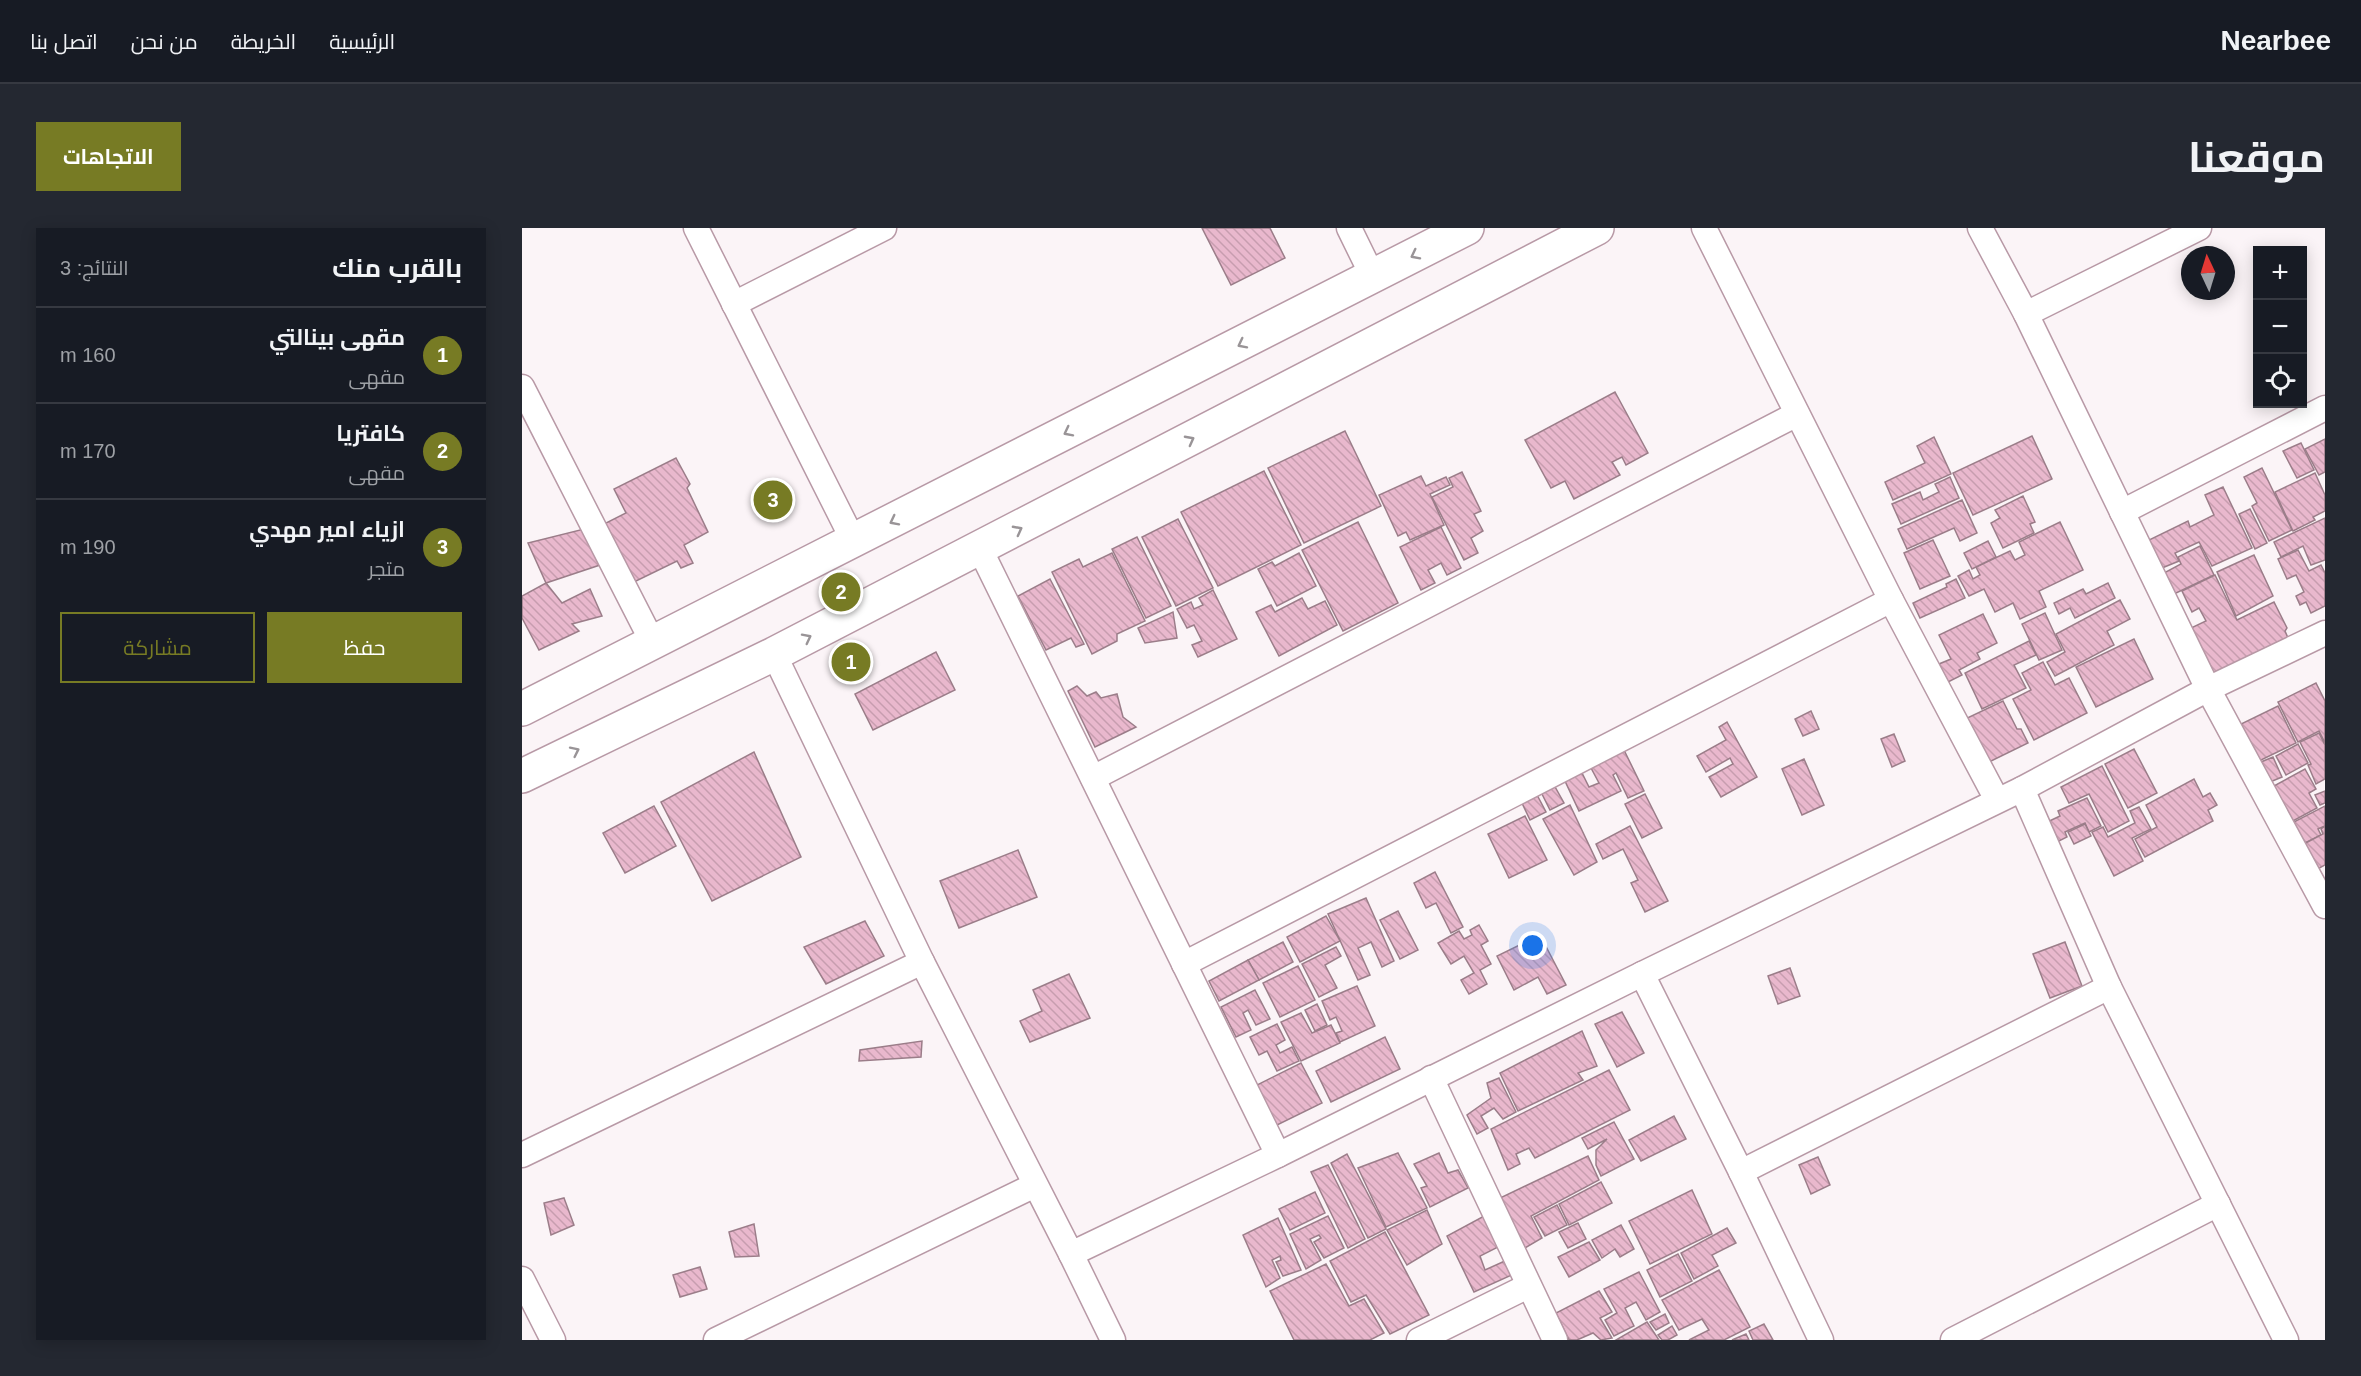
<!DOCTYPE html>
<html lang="ar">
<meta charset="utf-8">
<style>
:root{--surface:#171b24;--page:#242831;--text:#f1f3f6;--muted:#9ea1a6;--line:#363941;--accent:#777b24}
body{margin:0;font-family:Helvetica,Cairo,sans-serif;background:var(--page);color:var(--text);direction:rtl}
.controls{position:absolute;right:18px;top:18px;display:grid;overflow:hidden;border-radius:0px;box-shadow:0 3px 15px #0003}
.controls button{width:54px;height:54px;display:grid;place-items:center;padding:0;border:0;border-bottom:2px solid var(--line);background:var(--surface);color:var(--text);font:30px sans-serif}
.compass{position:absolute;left:1659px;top:18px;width:54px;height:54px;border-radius:50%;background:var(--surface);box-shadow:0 3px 15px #0003;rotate:356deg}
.you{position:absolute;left:1011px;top:718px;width:21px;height:21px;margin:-15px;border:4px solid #fff;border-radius:50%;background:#1a73e8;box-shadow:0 0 0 9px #1a73e833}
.badge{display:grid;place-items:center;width:39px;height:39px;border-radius:50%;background:var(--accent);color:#fff;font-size:20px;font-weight:700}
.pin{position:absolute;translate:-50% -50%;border:3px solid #fff;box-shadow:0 2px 6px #0006}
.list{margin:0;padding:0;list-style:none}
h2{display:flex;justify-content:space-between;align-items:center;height:78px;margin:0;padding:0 24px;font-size:26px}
h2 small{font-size:20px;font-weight:400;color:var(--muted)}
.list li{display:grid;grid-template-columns:39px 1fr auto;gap:18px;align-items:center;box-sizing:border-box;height:96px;padding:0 24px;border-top:2px solid var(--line)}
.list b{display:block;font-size:22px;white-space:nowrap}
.list p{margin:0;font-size:20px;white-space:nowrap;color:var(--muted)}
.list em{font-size:20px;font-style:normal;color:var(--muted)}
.actions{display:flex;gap:12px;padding:18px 24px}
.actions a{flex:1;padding:14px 0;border:2px solid var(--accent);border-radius:0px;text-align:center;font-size:21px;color:var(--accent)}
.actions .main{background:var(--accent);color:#fff}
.icon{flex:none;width:33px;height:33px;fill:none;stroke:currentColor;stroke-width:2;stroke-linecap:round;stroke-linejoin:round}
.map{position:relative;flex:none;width:1803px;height:1112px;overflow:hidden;direction:ltr;border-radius:0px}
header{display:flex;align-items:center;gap:36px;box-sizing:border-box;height:84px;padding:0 30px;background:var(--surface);border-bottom:2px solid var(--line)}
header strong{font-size:28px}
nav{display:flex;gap:33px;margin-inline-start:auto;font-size:21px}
.intro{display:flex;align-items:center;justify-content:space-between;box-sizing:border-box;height:144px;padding:0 36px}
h1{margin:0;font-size:42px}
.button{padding:15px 27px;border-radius:0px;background:var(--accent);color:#fff;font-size:21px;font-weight:700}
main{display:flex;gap:36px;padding:0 36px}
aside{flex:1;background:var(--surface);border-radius:0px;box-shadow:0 3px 15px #0003}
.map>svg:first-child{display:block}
.building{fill:url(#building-back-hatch);stroke:#9b7d89;stroke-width:1.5}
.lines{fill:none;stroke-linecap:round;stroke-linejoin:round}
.minor-casing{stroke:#b899a6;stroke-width:27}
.secondary-casing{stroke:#b899a6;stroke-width:36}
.minor{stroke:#fff;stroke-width:24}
.secondary{stroke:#fff;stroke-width:33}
.oneway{stroke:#999497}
</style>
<header>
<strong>Nearbee</strong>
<nav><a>الرئيسية</a><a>الخريطة</a><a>من نحن</a><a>اتصل بنا</a></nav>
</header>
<div class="intro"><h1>موقعنا</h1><a class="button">الاتجاهات</a></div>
<main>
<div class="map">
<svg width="1803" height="1112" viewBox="0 0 1803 1112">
<defs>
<pattern id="building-back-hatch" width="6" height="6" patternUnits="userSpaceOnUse" patternTransform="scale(1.5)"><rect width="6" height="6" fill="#e9b8cd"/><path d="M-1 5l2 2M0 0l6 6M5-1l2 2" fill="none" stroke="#c79daf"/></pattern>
</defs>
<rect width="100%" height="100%" fill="#fbf4f7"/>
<g class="building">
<path d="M680,0H748L763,30L709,57Z"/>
<path d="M1093,164L1126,225L1104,237L1100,229L1090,234L1098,247L1052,271L1043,253L1029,260L1003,212Z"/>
<path d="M823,203L859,278L782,315L746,240Z"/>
<path d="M1510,208L1530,251L1451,287L1431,245Z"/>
<path d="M1412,209L1429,246L1371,272L1363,254L1403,235L1395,218Z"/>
<path d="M1803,211V244L1797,247L1783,221Z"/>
<path d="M1779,215L1792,242L1775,250L1761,223Z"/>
<path d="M154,230L168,256L165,260L186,304L162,317L171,335L159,340L155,333L112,354L82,296L104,285L92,261Z"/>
<path d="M1740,240L1770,302L1747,313L1730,278L1735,275L1722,249Z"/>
<path d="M742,243L779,317L696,358L659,284Z"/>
<path d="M940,244L959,283L952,286L961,303L949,310L956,325L942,332L910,269L931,259L927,250Z"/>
<path d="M1793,245L1803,267V283L1791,289L1793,292L1771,303L1753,264Z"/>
<path d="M899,248L904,258L924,249L928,257L908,266L922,297L888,312L884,304L876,308L857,267Z"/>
<path d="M1428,249L1437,270L1379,296L1370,276L1398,264L1401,272L1417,264L1413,256Z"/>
<path d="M1701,259L1730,320L1690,338L1677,314L1653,325L1657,333L1640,340L1627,312L1666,293L1668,299L1692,287L1683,267Z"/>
<path d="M1501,268L1513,294L1508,296L1512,305L1481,320L1469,295L1478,290L1473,282Z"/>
<path d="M1440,272L1455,305L1438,313L1432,300L1385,321L1376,301Z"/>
<path d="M1728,281L1745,315L1733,321L1717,286Z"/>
<path d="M1803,290V332L1789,337L1781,318L1759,329L1752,314Z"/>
<path d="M656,291L691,360L654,378L620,309Z"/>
<path d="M836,294L876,375L821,403L780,322Z"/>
<path d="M1538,294L1561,342L1517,363L1524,379L1498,391L1491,375L1473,384L1462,361L1447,368L1436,348L1447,342L1451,351L1458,347L1454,339L1488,323L1493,332L1503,327L1497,314Z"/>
<path d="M919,299L939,340L925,347L919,335L906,342L913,355L899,362L878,319Z"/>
<path d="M62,301L81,336L24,355L6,315Z"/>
<path d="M615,309L649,378L624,390L590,321Z"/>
<path d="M1411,312L1428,348L1398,361L1382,325Z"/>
<path d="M1466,313L1474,329L1450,341L1442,325Z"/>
<path d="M1678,318L1692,347L1652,366L1642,345L1659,336L1656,329Z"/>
<path d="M1776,322L1787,343L1799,337L1803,345V378L1789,385L1784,374L1778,377L1774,368L1782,364L1774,347L1765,351L1756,331Z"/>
<path d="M590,325L623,393L595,406V413L570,426L530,344L557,331L561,339Z"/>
<path d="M777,325L794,358L755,378L736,341L750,334L753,338Z"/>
<path d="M1732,327L1751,368L1714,388L1695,344Z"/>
<path d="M1693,347L1715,392L1752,374L1765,400L1763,403L1766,410L1692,447L1669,400L1684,393L1677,380L1670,384L1660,363Z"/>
<path d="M528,351L562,416L554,419L549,410L524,422L496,368Z"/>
<path d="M1434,351L1443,370L1398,390L1391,375L1425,359L1424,356Z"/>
<path d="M24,355L40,375L68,361L80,388L50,396L57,403L17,422L0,390V368Z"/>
<path d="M1586,355L1593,370L1553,390L1548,380L1537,386L1532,375L1561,361L1564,366Z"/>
<path d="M691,362L715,411L676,429L670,417L680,413L672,397L665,400L655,381L669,374L672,381L681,377L677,370Z"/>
<path d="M780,370L786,381L803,373L815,397L757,428L734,384L749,377L753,384Z"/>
<path d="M1598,372L1608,391L1585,403L1592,417L1533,448L1525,434L1543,424L1534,406Z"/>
<path d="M651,384L655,410L623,415L616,400Z"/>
<path d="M1523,385L1540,422L1517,432L1500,396Z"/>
<path d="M1461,386L1475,415L1455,425L1458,431L1437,442L1440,447L1426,454L1417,436L1429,431L1417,407Z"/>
<path d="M1612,411L1631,451L1574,479L1554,439Z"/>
<path d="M1507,413L1514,427L1492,437L1504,460L1460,481L1443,445Z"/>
<path d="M414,424L433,462L351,502L333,466Z"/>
<path d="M1521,434L1533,457L1547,450L1565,485L1512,512L1491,471L1509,462L1500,445Z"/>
<path d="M1794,455L1803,473V515L1797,503L1776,514L1756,474Z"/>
<path d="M555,458L565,468L574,464L579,470L595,466L601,489L614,499L573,519L546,463Z"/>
<path d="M1481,473L1495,501H1499L1506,515L1463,536L1441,492Z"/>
<path d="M1756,478L1774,515L1737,533L1719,496Z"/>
<path d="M1289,483L1297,501L1281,508L1273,491Z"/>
<path d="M1205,494L1235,549L1199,569L1187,549L1211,536L1208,530L1184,544L1175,528L1204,512L1197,499Z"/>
<path d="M1797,505L1803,517V551L1794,556L1786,537L1789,536L1778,514Z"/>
<path d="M1372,506L1383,533L1370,539L1359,511Z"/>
<path d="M1776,516L1786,535L1764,547L1754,528Z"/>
<path d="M1612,521L1635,565L1606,580L1583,536Z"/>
<path d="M1102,522L1122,563L1106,570L1094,545L1091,547L1099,563L1057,583L1043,553L1060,545L1067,559L1077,555L1068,538Z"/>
<path d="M232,524L279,629L190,673L139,574Z"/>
<path d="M1751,529L1760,549L1748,554L1739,534Z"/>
<path d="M1282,531L1302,577L1280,587L1260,541Z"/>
<path d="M1580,538L1607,593L1586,604L1567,566L1547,575L1539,559Z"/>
<path d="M1783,541L1794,561L1787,565L1795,580L1769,594L1750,559Z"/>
<path d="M1672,551L1681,569L1688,565L1695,577L1686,582L1691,593L1623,629L1613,611L1635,599L1624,577Z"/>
<path d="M1032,557L1042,575L1028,582L1019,564Z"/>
<path d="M1803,563V575L1798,577L1793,567Z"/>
<path d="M1014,565L1024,584L1008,592L999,573Z"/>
<path d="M1123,566L1140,600L1120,610L1103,576Z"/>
<path d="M1565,570L1579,598L1567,604L1563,595L1543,604L1545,609L1533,615L1523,595L1538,588L1536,583Z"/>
<path d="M1048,577L1075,634L1052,647L1021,591Z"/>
<path d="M132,578L154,618L103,645L81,605Z"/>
<path d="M1803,578V598L1796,601L1799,607L1777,618L1766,597Z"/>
<path d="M1617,579L1629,601L1610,610L1621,633L1592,648L1570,604L1581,599L1586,609L1613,595L1608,583Z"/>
<path d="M1003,588L1025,632L987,650L966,606Z"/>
<path d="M1563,596L1569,608L1552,616L1546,604Z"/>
<path d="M1108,598L1146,673L1123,684L1109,655L1116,652L1101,621L1081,631L1074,616Z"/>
<path d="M1803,598V637L1792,643L1778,618L1801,606L1799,601Z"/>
<path d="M496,622L515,669L437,700L418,653Z"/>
<path d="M913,644L941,699L929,705L914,675L904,680L892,655Z"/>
<path d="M844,670L872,733L860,739L849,714L836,720L848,747L836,752L806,686Z"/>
<path d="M876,683L896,722L878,731L858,692Z"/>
<path d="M804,688L818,713L778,734L765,709Z"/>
<path d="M343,693L362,728L304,756L282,719Z"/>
<path d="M957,697L966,713L959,717L969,736L958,742L965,756L947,766L939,752L952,745L942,728L929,736L916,715L937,703L942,711L950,707L948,702Z"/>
<path d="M1018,707L1044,757L1025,766L1016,749L992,762L975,728Z"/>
<path d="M761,714L771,734L737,752L726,732Z"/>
<path d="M1543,714L1560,758L1528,770L1511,726Z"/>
<path d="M814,719L819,728L803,737L815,760L797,769L780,736Z"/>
<path d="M726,732L737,752L697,773L687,753Z"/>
<path d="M776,738L793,772L758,789L741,755Z"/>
<path d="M1268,740L1278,768L1256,776L1246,748Z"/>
<path d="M547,746L568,790L508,814L498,793L520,783L511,762Z"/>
<path d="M835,758L853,798L818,814L814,805L820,803L814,789L808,792L800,773Z"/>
<path d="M733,762L748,791L734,797L726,782L721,785L729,802L714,809L699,779Z"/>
<path d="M795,776L805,797L793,803L783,782Z"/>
<path d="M1100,784L1122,825L1095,839L1073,796Z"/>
<path d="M779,785L790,805L809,797L818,815L779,833L759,794Z"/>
<path d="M755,796L763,812L754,817L758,825L770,819L777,833L755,843L745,823L737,827L728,809Z"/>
<path d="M1060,803L1075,838L1056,845L1061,852L996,883L978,845Z"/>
<path d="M863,809L878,841L809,874L794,843Z"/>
<path d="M400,813L399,829L337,833L338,822Z"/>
<path d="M779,835L800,875L753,898L733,858Z"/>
<path d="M1087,842L1108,882L1013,930L1007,920L994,926L998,936L986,942L969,901Z"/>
<path d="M977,850L994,884L981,891L972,880L959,888L966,900L955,906L945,887L969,870L965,855Z"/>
<path d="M1152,888L1164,911L1119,933L1107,912Z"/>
<path d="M1092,894L1112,931L1079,948L1074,937V922L1085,911L1066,921L1060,910Z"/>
<path d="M876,925L905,980L864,999L836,940Z"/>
<path d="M917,925L926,945L936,942L946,960L908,979L899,960L905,958L892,936Z"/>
<path d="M825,926L864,1001L846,1010L809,935Z"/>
<path d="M1066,928L1077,952L1009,988L1020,1010L1003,1020L978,970Z"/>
<path d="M1296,929L1308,957L1289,966L1277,937Z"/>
<path d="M806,937L843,1011L826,1020L789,944Z"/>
<path d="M1079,954L1090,975L1047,997L1037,976Z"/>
<path d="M1170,962L1190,1006L1128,1036L1107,993Z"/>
<path d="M793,964L803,985L768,1002L757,981Z"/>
<path d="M42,970L52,997L29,1007L22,975Z"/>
<path d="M1035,977L1045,997L1023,1008L1012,989Z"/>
<path d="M905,982L920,1016L885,1037L865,1002Z"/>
<path d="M964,987L980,1017L958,1028L963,1042L985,1032L992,1046L952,1064L925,1008Z"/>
<path d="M806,988L822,1020L802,1030L792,1014L799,1010L797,1007L788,1011L799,1032L784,1041L768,1006Z"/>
<path d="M756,990L779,1042L761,1048L754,1034L759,1032L758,1028L750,1032L758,1050L744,1059L721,1007Z"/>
<path d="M1056,995L1064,1011L1046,1020L1037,1004Z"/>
<path d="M232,996L237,1028L213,1029L207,1004Z"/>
<path d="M1099,997L1112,1021L1098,1029L1093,1021L1080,1030L1070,1012Z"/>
<path d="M1205,1000L1214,1015L1190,1027L1196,1038L1172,1051L1159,1025Z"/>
<path d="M863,1004L907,1087L868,1106L844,1067L829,1074L808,1033Z"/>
<path d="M1067,1014L1078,1032L1047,1049L1036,1029Z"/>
<path d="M1156,1026L1170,1053L1138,1069L1125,1042Z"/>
<path d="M804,1036L827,1078L842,1071L862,1105L848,1112H772L748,1063Z"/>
<path d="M178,1039L185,1061L158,1069L151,1047Z"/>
<path d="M1197,1042L1228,1099L1202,1112H1167L1187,1102L1180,1091L1157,1102L1140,1072Z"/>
<path d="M1117,1044L1138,1084L1124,1092L1114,1074L1103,1080L1112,1098L1092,1108L1083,1092L1095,1085L1082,1061Z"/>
<path d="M1077,1063L1090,1084L1078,1090L1090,1110L1079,1112L1071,1105L1055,1112H1047L1034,1085Z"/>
<path d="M1143,1086L1147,1095L1134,1102L1128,1094Z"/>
<path d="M1125,1094L1137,1112H1094Z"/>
<path d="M1242,1096L1251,1112H1231L1227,1103Z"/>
<path d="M1150,1098L1155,1107L1146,1112H1140L1136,1107Z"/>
<path d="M1224,1106L1227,1112H1210Z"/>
</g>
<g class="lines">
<g class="minor-casing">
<g id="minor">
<path d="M174,0L332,314"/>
<path d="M827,0L851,49"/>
<path d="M1182,0L1369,372L1475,572"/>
<path d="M1458,0L1504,86L1686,461L1803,678"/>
<path d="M212,76L362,0"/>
<path d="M1504,86L1677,0"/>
<path d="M0,159L131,415"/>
<path d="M1600,284L1803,180"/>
<path d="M458,321L756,927"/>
<path d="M252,426L400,734L549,1026L756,927L1120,746L1500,561L1686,461L1803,405"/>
<path d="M571,550L1275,186"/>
<path d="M1500,561L1587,759L1764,1112"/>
<path d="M662,736L1369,372"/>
<path d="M1120,746L1219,944L1299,1112"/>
<path d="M909,850L1033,1112"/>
<path d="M0,927L400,734"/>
<path d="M1219,944L1587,759"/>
<path d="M549,1026L591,1112"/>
<path d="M0,1051L31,1112"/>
<path d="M194,1112L513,957"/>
<path d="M897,1112L1006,1058"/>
<path d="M1431,1112L1696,976"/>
</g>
</g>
<g class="secondary-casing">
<g id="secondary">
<path d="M0,481L945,0"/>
<path d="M0,548L252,426L1075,0"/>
</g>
</g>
<use href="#minor" class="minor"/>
<use href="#secondary" class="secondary"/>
</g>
<defs><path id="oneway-chevron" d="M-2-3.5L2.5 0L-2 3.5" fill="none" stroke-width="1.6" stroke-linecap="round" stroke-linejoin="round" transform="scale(1.5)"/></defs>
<g class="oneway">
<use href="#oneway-chevron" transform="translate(893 27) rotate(153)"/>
<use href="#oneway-chevron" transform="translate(720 116) rotate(153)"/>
<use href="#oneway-chevron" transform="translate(546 204) rotate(153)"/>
<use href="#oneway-chevron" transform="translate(668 212) rotate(-28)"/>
<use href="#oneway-chevron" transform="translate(372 293) rotate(153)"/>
<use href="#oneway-chevron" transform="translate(496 302) rotate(-28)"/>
<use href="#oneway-chevron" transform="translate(285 410) rotate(-27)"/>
<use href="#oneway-chevron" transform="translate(53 523) rotate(-26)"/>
</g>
</svg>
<div class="controls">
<button>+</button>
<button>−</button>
<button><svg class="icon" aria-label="locate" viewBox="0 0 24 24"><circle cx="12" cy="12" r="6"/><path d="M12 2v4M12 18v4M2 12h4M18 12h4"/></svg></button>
</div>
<svg class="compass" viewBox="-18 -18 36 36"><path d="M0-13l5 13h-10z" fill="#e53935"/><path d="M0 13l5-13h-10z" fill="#9ea1a6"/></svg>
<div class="you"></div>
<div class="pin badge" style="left:329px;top:434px">1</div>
<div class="pin badge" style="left:319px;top:364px">2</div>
<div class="pin badge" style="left:251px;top:272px">3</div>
</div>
<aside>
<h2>بالقرب منك<small>النتائج: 3</small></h2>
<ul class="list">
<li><span class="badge">1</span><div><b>مقهى بينالتي</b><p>مقهى</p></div><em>160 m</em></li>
<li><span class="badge">2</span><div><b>كافتريا</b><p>مقهى</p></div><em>170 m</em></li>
<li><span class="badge">3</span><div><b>ازياء امير مهدي</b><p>متجر</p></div><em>190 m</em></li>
</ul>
<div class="actions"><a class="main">حفظ</a><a>مشاركة</a></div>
</aside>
</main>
